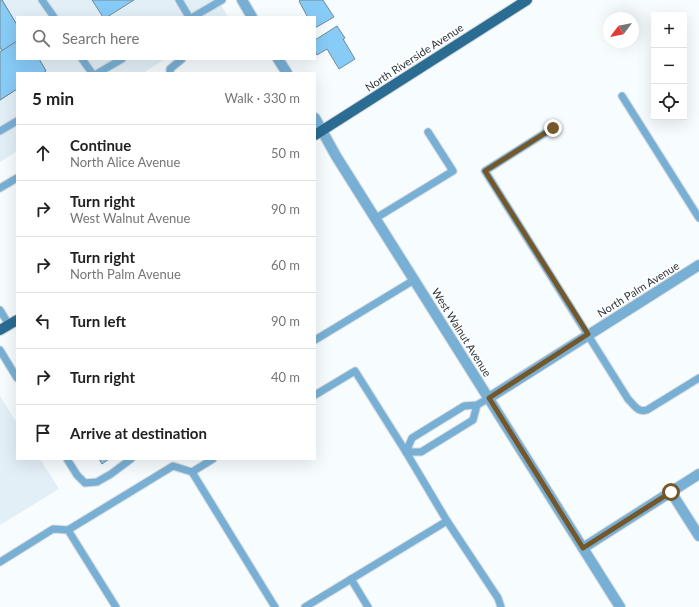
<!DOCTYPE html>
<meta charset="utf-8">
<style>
:root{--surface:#fff;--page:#f2f2f2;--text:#222;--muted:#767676;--line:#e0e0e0}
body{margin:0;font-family:Lato,sans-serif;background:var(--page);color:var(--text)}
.controls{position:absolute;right:12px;top:12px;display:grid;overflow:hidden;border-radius:0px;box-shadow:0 4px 16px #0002}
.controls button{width:36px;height:36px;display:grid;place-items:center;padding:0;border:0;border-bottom:1px solid var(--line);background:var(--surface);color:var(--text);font:20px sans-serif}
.compass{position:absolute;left:603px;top:12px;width:36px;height:36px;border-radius:50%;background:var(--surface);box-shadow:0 4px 16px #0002;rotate:238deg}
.stop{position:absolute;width:12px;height:12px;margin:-9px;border:3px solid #74572b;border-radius:50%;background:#fff}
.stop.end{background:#74572b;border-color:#fff;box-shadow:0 1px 4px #0008}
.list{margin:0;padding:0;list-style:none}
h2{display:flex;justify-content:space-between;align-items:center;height:52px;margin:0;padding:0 16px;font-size:17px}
h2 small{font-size:13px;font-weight:400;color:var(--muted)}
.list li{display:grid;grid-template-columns:26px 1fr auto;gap:12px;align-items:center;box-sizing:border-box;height:56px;padding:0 16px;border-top:1px solid var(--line)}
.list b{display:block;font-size:15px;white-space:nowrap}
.list p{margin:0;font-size:13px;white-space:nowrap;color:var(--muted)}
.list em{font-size:13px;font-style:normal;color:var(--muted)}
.icon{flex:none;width:22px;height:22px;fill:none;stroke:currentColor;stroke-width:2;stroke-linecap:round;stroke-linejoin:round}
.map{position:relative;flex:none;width:699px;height:607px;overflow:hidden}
.search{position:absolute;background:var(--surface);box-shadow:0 4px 16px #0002;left:16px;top:16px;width:300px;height:44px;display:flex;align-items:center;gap:10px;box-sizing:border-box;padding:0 14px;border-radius:0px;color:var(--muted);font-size:15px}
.panel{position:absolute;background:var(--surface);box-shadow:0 4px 16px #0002;left:16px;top:72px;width:300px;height:388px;border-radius:0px}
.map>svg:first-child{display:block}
.built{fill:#e3eff7}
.building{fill:#87cbf7;stroke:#758a98}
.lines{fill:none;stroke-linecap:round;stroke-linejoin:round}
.service-casing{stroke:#d3d8dc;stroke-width:9}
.minor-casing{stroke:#d3d8dc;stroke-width:12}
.tertiary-casing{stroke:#d3d8dc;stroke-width:12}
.primary-casing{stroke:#d3d8dc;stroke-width:12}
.service{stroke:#78b0d5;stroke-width:7}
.minor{stroke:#78b0d5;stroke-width:10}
.tertiary{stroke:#78b0d5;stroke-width:10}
.primary{stroke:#2a6c92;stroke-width:10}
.route{stroke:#74572b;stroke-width:5}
.labels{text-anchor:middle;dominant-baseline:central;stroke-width:3;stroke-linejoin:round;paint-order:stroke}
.street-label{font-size:11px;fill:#2e363d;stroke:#fff}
</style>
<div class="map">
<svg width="699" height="607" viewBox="0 0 699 607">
<rect width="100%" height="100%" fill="#f7fcff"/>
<g class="built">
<path d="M0,0H218L228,17H17V59H165L143,73H17V151L0,162Z"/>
<path d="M0,396L17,423V459H40L59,489L0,525Z"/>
</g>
<g class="building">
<path d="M0,0H2L17,25V59H39L46,71L43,73H17V89L0,100V52L2,51L0,47Z"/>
<path d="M0,0H2L17,25V41L2,51L0,47Z"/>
<path d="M92,0H134L107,17H103Z"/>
<path d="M301,0H323L334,17L315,28V17H306L307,16L299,1Z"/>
<path d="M337,26L345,38L343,39L355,59L339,69L327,49L317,55L315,51V40Z"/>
<path d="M17,41V59H39L46,71L43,73H17V89L0,100V52Z"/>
<path d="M99,459H109L102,464Z"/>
</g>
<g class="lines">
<g class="service-casing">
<g id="service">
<path d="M42,0L54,17"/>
<path d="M179,0L189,17"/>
<path d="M193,17L222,0"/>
<path d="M82,59L92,73"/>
<path d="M98,73L122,59"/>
<path d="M170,73V69L182,59"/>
<path d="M622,96L699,218"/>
<path d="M553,128L485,171L628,399C634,405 638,413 647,410L699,378"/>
<path d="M0,131L17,121"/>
<path d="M0,188L17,178"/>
<path d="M376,218L453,171L428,132"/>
<path d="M0,310L9,325"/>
<path d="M315,340L414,280"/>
<path d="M0,350L17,378"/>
<path d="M477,405L473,420L421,452H406L412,438L464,406L477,405L489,398"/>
<path d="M67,459L77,475L85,483L97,482L111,474L131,459"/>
<path d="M192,472L275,607"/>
<path d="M447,521L498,598L501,607"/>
<path d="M68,530L173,466L192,472L213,459"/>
<path d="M0,562L53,529L68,530L116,607"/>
<path d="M351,579L368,607"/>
<path d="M305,607L447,521L406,452L355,371L315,395"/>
</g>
</g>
<g class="minor-casing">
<g id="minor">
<path d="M489,398L699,265"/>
<path d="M671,492L699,536"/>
<path d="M583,548L699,474"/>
</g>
</g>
<g class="tertiary-casing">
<g id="tertiary">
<path d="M242,0L252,17"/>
<path d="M278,59L287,73"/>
<path d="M315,118L336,156L620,607"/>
</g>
</g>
<g class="primary-casing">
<g id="primary">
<path d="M315,135L527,0"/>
<path d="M0,330L17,320"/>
</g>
</g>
<use href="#service" class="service"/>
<use href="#minor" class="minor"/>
<use href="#tertiary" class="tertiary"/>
<use href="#primary" class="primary"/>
</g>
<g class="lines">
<path class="route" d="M553,128L485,171L588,334L489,398L583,548L671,492"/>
</g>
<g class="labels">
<g class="street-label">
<text transform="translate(414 57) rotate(-33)">North Riverside Avenue</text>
<text transform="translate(638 289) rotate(-32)">North Palm Avenue</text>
<text transform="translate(462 332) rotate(58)">West Walnut Avenue</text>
</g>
</g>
</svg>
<div class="controls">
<button>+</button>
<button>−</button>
<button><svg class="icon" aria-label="locate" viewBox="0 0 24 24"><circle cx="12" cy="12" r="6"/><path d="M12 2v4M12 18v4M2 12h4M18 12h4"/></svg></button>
</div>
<svg class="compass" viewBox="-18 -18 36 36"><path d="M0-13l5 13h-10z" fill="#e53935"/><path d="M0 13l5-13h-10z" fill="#767676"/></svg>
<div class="stop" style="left:671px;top:492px"></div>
<div class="stop end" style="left:553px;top:128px"></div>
<div class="search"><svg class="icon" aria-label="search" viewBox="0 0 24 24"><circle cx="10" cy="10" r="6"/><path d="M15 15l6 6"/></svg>Search here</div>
<section class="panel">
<h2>5 min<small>Walk · 330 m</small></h2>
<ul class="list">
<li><svg class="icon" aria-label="ahead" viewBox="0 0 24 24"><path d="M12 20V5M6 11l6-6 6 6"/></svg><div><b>Continue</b><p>North Alice Avenue</p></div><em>50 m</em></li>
<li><svg class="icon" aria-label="right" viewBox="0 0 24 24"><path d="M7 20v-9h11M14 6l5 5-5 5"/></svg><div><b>Turn right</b><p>West Walnut Avenue</p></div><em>90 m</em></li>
<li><svg class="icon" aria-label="right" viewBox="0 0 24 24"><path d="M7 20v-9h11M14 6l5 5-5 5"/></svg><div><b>Turn right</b><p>North Palm Avenue</p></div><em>60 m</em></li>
<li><svg class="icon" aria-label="left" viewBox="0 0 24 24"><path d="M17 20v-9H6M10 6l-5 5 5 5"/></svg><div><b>Turn left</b></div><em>90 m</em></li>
<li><svg class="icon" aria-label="right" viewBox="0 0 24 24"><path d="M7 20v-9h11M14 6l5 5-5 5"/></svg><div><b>Turn right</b></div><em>40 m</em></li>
<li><svg class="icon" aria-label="arrive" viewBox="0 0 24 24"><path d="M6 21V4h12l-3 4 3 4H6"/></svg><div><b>Arrive at destination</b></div></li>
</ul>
</section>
</div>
